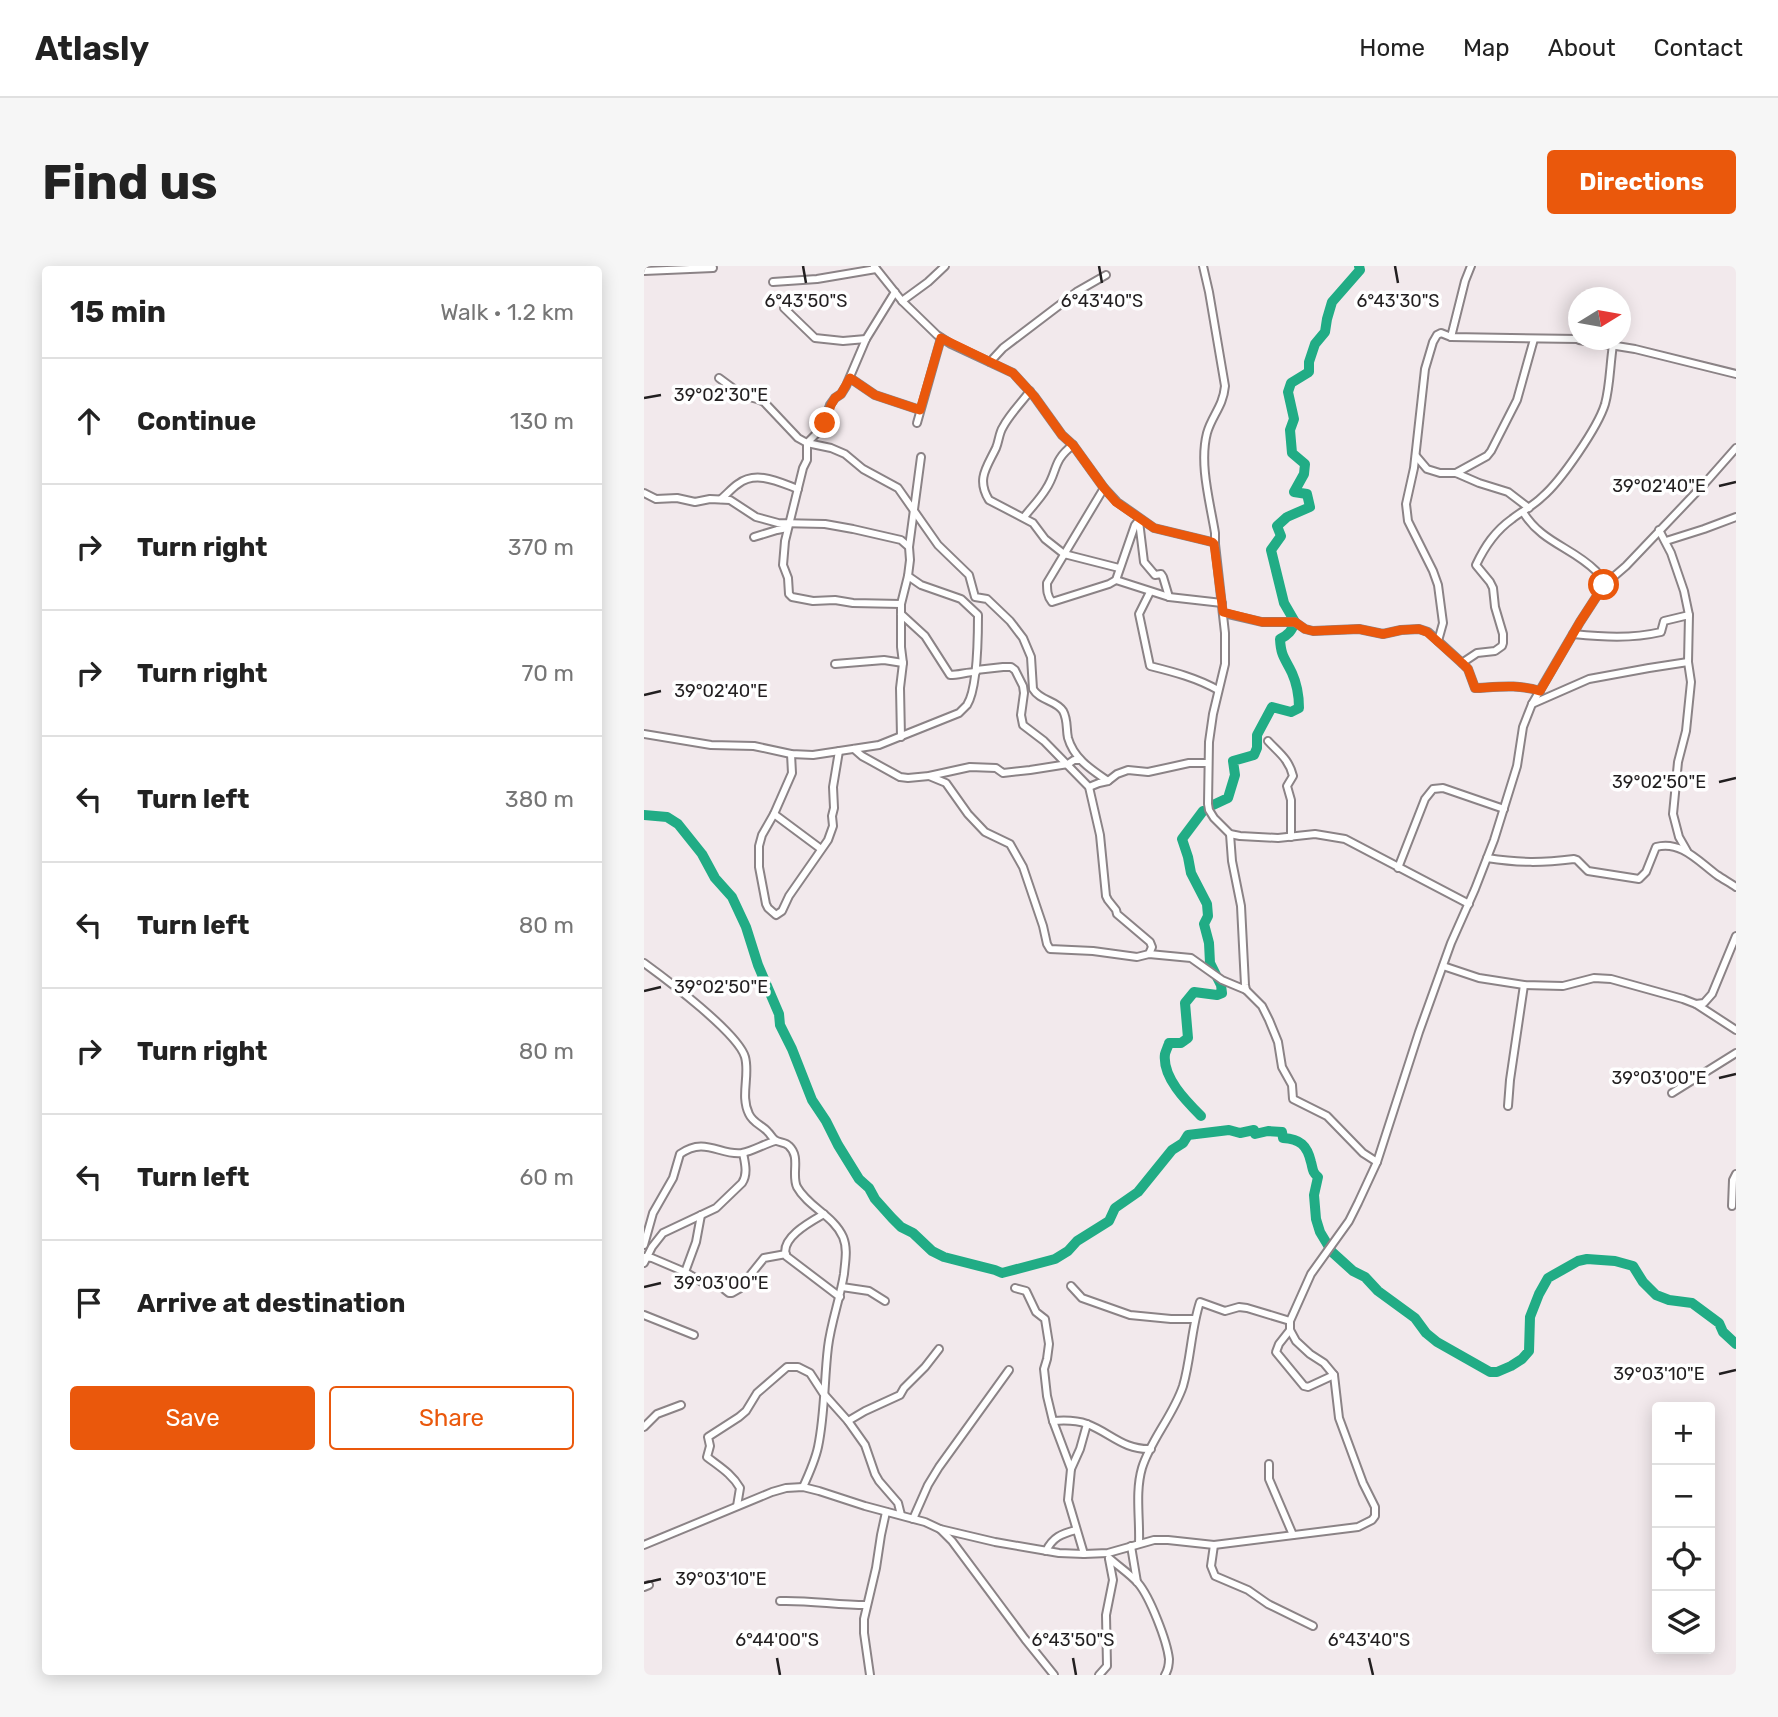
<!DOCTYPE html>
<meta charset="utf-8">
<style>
:root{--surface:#fff;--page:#f6f6f6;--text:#222;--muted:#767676;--line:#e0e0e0;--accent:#ea580c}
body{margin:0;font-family:Rubik,sans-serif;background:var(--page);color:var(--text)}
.controls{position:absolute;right:21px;bottom:21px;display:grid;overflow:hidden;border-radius:7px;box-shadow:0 4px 18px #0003}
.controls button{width:63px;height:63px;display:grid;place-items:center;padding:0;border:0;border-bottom:2px solid var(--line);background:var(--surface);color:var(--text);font:35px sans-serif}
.compass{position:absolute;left:924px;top:21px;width:63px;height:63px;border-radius:50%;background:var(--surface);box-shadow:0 4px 18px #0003;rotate:79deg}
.stop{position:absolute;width:21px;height:21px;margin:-16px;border:5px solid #ea580c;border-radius:50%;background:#fff}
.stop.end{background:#ea580c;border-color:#fff;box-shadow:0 2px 7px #0008}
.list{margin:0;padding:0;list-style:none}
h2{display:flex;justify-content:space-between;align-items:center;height:91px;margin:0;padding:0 28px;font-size:30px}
h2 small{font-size:23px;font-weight:400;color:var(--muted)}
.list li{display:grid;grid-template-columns:46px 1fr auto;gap:21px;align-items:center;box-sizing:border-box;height:126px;padding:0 28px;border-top:2px solid var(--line)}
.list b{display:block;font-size:26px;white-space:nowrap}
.list em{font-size:23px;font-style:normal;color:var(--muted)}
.actions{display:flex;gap:14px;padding:21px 28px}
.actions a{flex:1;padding:16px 0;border:2px solid var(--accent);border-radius:7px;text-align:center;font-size:24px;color:var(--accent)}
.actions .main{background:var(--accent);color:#fff}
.icon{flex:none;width:38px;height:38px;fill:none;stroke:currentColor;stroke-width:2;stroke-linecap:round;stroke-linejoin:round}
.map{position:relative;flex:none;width:1092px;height:1409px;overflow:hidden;border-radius:7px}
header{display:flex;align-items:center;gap:42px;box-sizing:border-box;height:98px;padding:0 35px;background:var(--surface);border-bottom:2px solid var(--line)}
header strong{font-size:33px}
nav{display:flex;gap:38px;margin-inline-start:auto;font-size:24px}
.intro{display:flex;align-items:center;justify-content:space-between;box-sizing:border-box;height:168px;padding:0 42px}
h1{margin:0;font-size:49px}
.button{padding:18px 32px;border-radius:7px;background:var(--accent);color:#fff;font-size:24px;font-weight:700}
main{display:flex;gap:42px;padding:0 42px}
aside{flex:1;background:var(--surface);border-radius:7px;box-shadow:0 4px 18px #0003}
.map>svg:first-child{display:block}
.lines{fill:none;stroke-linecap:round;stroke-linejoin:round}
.river{stroke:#21ac85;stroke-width:10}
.street-casing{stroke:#8b8386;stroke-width:10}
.street{stroke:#fff;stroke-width:6}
.route{stroke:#ea580c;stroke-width:9}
.ticks{fill:none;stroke:#221f20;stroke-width:2.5}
.ticks-label{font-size:18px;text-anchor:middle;fill:#221f20;stroke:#fff;stroke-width:7;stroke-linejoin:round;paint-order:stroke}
</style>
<header>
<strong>Atlasly</strong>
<nav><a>Home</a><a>Map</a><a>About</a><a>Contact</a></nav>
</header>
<div class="intro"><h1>Find us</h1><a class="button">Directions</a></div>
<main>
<aside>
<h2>15 min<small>Walk · 1.2 km</small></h2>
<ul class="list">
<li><svg class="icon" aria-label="ahead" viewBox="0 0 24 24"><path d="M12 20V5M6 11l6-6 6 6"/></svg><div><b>Continue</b></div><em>130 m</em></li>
<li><svg class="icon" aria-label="right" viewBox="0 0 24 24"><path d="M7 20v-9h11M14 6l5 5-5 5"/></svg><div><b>Turn right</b></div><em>370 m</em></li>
<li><svg class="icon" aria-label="right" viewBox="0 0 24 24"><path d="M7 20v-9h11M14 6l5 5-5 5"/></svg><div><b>Turn right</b></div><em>70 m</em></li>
<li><svg class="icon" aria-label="left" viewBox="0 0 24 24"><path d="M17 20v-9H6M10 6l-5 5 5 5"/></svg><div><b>Turn left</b></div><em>380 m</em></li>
<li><svg class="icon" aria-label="left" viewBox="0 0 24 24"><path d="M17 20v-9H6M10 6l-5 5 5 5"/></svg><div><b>Turn left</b></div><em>80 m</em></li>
<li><svg class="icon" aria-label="right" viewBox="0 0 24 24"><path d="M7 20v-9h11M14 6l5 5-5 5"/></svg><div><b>Turn right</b></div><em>80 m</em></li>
<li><svg class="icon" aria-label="left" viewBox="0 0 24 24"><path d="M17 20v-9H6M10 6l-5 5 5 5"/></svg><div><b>Turn left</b></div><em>60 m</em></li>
<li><svg class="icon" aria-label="arrive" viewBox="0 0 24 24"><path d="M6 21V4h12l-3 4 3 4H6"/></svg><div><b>Arrive at destination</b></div></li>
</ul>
<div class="actions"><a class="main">Save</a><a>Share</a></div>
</aside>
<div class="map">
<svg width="1092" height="1409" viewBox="0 0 1092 1409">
<rect width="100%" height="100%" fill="#f2e9ec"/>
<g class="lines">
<g class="river">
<path d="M569,539L584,532L591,509L589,495L610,489L613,482V469L628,441L647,446L655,442C655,430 653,418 648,407C641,392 637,391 636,373C644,369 648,365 651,356L640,337L627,284L637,270L633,260L643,251L666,241L663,228L650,226L660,208L661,198L648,187L646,164L650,153L644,126L647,117L665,106V96L671,78L681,66L683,53L688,36L716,4L715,0"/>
<path d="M0,549L23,551L34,558L58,588L71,612L88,631L102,661L114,699L135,748L136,759L148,783L168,834L182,855L194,879L215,913L225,922L231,933L248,952L257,961L269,967L288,985L300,991L351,1004L358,1007L411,993L424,985L433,975L465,955L471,942L494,926L528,884L539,877L544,869L585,864L596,867L610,864L611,868L624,865L638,866L639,872C656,873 663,879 667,896C669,903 668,906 674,911L670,929L672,953L676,966L688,986L709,1005L721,1011L734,1025L771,1052L782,1067L793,1076L846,1106H853L867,1100L878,1093L885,1085L886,1051L895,1028L904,1012L934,995L943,993L971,995L989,1000L999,1016L1012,1029L1025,1034L1048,1037L1075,1057L1079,1066L1092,1078"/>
<path d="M557,850C542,835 518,811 521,788C521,787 525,778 525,777H537L544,772L541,737L550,726L573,729L578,727L577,719L566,697L565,677L560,658L564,650L563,638L547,607L544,591L538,573L559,545"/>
</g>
<g class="street-casing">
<g id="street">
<path d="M230,0L258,35L293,69L307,78L369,107L390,130L418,169L429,179L460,222L473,236L510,262L568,276L571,278"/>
<path d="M559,0L565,26L581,120C579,141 568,149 563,167C555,198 566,236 571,267V278L581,367V398L569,448L565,476L564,538L565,544L570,552L586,568L596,570L634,572L671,568L701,573L825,638"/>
<path d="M0,5L69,2"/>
<path d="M129,16L173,13L232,3"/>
<path d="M251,26L222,73L202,120L197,128L191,132L186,139L178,162L163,177V194L159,202L141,275L139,299L144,312L145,328L148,331L169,335L191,334L209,337L257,338"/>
<path d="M258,35L284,16L301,0"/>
<path d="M140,42L171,72L199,75L222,73"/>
<path d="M807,71L821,15L827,0"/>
<path d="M935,74L991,83L1092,108"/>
<path d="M346,96L359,82L434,25L462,9"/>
<path d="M75,112L98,129L113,133L120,136L154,172L163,177L187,182L201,188L219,203L254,222L294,279L325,309L331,331L343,333L366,355L379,372L387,391L389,423C396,435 412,434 419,445C424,454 422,463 424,472C430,493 448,504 464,515"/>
<path d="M206,112L231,129L276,144"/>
<path d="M386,125C378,136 365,149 359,161C355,167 355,175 352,182C343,201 332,213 345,234L389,257L401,273L420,288L475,302"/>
<path d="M273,157L297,72"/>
<path d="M772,190L783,203L796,207H812L835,217L864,226L885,242"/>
<path d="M812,207L843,190L847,185L873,134L890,73"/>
<path d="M460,222L403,317C403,324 403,330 408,336L465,318L472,314L491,259L495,254"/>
<path d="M0,227L12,233L33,232L51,236L66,233L86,234L112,251L134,257L181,258L209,263L257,274L265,281L266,294L264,310L257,338V381L259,397L256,422L257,471"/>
<path d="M77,233C83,228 88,222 94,218C112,204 135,216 154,223"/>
<path d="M879,246C898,277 928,281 952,305C956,309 957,315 960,319"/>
<path d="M380,251C387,242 396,233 402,223C414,205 408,195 429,179"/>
<path d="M495,255L500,296L511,309L517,308L519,311L525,331"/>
<path d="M1015,264L1027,287L1040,325L1045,349L1044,396L1047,416L1042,465L1034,496L1029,548L1035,571L1043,585"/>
<path d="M110,271L133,264L143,262"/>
<path d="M1022,275L1060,263L1092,251"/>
<path d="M265,281L277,191"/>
<path d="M472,314L525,331L578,337"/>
<path d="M506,326L495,348L506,400C530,406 553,412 574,424"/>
<path d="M579,347L618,356H651L661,363L669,365L715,363L739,368L757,364L775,363L784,366L818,397L824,403L831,422C853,421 875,418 896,425"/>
<path d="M257,348L281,370L306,409C315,409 323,406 332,406"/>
<path d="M929,368C959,371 987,373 1017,366L1020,355L1045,349"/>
<path d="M794,375L799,357L794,319L789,305L764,255L762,238L770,202L781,103L789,76L793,69L797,67L807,71L934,73"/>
<path d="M818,397L833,387L851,385L858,380L859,377V368L851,341L849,322L846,316L832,299C841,280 851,265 868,253C878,245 889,240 898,231C917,215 954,161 961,138C966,120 966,98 969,79"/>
<path d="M191,398L240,394L259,397"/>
<path d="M332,404L359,401H367L371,404L379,420L380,427L377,449L379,459L400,475L445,521L456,569L462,630L464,634L472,644L473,648L506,676L508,681L505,688"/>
<path d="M888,438L945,413L1005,402L1044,396"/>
<path d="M0,468L67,479L110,480L147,488L169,489L235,479L315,447C318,444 321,441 323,439C334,422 334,369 334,349L317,333L277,319L264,310"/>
<path d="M624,475C634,486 645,493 649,510L643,520L647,534V571"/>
<path d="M210,483L218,490L256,511L264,512L285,510L326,501L352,502L359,507L386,504L424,498L430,494H436"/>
<path d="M147,488L148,507L130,548L118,569L115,580V601L122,638L124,642L132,649L138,645L145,630L184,574L189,560L188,550L190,542L189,521L195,485"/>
<path d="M285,510L302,517L324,548L341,566L366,578L379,601L399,660L403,678L406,683L449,685L493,691L505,688L547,692L578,714L602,724"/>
<path d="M445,521L455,517L464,515L473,508L484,504L504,506L545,497H564"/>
<path d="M130,548L177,583"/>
<path d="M586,568L588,595L597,640L601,719L602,724L618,740L625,754L634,776L638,801L648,819L649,833L683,850L719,887L733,896"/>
<path d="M843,592C876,597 897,597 930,593L933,594L944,605L995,613L1002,606L1012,581C1037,574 1055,596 1073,609C1079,613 1086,617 1092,621"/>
<path d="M754,602L781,533L789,523L799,522L860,543"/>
<path d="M0,697C22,713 94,767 101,791C106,809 96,830 105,848C109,857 118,859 124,866C127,869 128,872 131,874C135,877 141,876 145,880C157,891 147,908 153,921C164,941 190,950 199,971C204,983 201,996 200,1008C196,1033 187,1056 184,1081C180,1114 181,1148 174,1181C171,1195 165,1208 159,1221"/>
<path d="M799,700L835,712L880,719L919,720L950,712L967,713L1039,733L1052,738L1092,764"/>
<path d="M1052,738L1060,737L1068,728L1092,670"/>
<path d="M1028,827L1092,787"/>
<path d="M864,840L866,814L880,719"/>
<path d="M1088,940L1089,914L1092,908"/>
<path d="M180,948C166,956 136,972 142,990L196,1031"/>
<path d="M0,979L9,947L29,912L36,888C61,870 76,890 98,887C109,885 120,878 131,875"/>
<path d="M0,991L8,992L41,1006L58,1016H71L85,1027H88L95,1023L120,992L142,988"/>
<path d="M0,997L8,981L19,967L72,942L98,917C104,908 101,897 99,887"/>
<path d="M41,1006L52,976L57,949"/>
<path d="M427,1020L438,1032L486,1049L527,1053H550"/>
<path d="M198,1021L225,1025L241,1035"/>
<path d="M371,1022L382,1025L392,1046L401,1053L405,1078L403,1093L400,1103L403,1130L409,1155L427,1203L424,1234L440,1288"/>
<path d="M0,1049L50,1069"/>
<path d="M646,1064L635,1078L632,1086L660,1120L664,1121L690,1109"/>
<path d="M204,1155L221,1145L256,1129L260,1122L281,1101L295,1083"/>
<path d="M409,1155C421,1154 432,1154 443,1158C467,1167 479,1184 507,1183"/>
<path d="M0,1161L13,1148L37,1139"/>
<path d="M625,1198V1213L649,1269"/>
<path d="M427,1203L436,1183L443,1158"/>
<path d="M93,1240L96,1222C88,1208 76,1201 63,1191L66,1180L64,1171L95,1151L102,1145L113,1127L143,1101H154L166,1107L179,1127L204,1155L221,1179L231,1208L235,1215L254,1237L257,1249"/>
<path d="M269,1253L284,1219L295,1201L365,1104"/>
<path d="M296,1263L351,1276L415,1287L440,1288L464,1287L510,1274H524L570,1279L714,1261L728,1254L731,1250V1241L719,1217L695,1152L690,1109L680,1097L666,1088L652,1075L646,1064V1055L667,1008L705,955L714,937L733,896L775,766L807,677L831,623L850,574L873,500L879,461L888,438L936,356L960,319L982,300L1062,216L1092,182"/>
<path d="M495,1277C496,1253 491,1226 498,1202C507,1173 529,1150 539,1120C547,1093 547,1063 556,1036L581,1045L595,1041L603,1042L646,1055"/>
<path d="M0,1279L128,1226L142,1222L159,1221L175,1225L221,1240L281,1256L296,1263L308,1275L381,1373L410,1409"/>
<path d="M570,1279L567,1300L571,1310L604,1324L624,1338L669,1360"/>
<path d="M487,1280L493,1316"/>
<path d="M402,1285C409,1271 417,1268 432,1264"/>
<path d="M465,1292C474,1300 486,1308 494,1317C506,1331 523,1375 525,1393C525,1399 524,1404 521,1409"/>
<path d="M0,1321L5,1319"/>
<path d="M136,1335C165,1334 193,1339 222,1339"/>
<path d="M226,1409L220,1367V1353L232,1302L237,1269L242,1246"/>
<path d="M455,1409L463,1400L462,1349L469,1314L465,1293"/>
</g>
</g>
<use href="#street" class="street"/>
</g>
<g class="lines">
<path class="route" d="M181,157L187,139L191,132L197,128L206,112L231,129L276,144L297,72L369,107L390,130L418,169L429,179L460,222L472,236L510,262L568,276L570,278L579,346L618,356H651L661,363L669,365L715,363L739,368L757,364L775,363L783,366L818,397L824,403L831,422C853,421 875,418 896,425L936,356L960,319"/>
</g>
<path class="ticks" d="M159,0L162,17M455,0L458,17M751,0L754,17M0,132L17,129M1075,220L1092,216M0,429L17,425M1075,516L1092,512M0,725L17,721M1075,812L1092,808M0,1021L17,1017M1075,1108L1092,1104M0,1317L17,1313M133,1392L136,1409M429,1392L432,1409M725,1392L729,1409"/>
<g class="ticks-label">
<text x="162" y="41">6°43'50"S</text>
<text x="458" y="41">6°43'40"S</text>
<text x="754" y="41">6°43'30"S</text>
<text x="77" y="135">39°02'30"E</text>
<text x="1015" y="226">39°02'40"E</text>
<text x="77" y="431">39°02'40"E</text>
<text x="1015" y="522">39°02'50"E</text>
<text x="77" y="727">39°02'50"E</text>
<text x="1015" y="818">39°03'00"E</text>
<text x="77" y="1023">39°03'00"E</text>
<text x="1015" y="1114">39°03'10"E</text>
<text x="77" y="1319">39°03'10"E</text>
<text x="133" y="1380">6°44'00"S</text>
<text x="429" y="1380">6°43'50"S</text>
<text x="725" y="1380">6°43'40"S</text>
</g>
</svg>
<div class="controls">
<button>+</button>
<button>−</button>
<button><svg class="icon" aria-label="locate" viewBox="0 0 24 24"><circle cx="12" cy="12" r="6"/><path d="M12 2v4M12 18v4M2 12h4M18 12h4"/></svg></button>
<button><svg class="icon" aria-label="layers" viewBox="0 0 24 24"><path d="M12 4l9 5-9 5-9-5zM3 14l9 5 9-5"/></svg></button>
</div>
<svg class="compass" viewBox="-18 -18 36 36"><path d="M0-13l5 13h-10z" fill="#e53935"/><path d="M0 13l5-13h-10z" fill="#767676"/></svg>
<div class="stop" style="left:960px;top:319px"></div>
<div class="stop end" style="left:181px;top:157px"></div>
</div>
</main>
